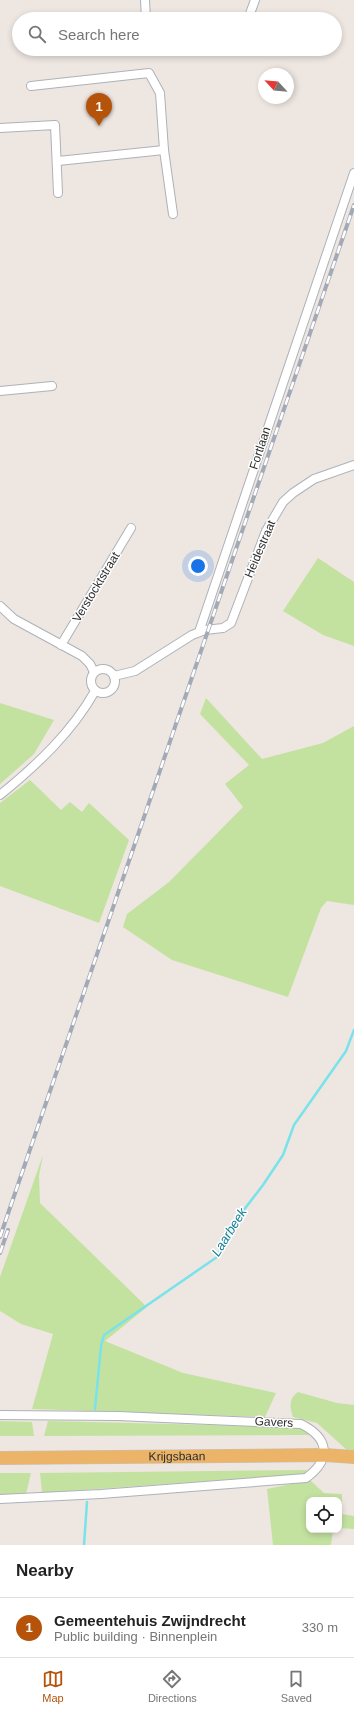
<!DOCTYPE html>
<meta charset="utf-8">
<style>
:root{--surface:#fff;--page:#f2f2f2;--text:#222;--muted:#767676;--line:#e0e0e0;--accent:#b45309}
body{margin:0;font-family:Arial,sans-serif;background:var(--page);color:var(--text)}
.controls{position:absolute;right:12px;bottom:12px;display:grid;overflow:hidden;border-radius:8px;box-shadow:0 2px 6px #0003}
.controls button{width:36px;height:36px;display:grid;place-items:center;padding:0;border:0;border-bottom:1px solid var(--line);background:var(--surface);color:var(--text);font:20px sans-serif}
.compass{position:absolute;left:258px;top:68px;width:36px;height:36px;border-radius:50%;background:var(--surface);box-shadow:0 2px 6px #0003;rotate:296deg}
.you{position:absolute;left:198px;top:566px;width:14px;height:14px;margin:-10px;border:3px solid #fff;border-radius:50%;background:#1a73e8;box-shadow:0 0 0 6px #1a73e833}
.badge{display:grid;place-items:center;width:26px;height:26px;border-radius:50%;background:var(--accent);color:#fff;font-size:13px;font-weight:700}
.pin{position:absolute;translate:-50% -33px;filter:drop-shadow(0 1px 2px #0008)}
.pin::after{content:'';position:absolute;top:21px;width:14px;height:12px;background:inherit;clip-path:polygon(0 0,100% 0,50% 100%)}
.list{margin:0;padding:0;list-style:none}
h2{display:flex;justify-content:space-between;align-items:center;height:52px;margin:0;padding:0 16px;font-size:17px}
h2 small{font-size:13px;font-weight:400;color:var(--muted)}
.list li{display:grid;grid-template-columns:26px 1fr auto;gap:12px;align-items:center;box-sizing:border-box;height:60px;padding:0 16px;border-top:1px solid var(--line)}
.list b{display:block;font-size:15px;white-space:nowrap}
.list p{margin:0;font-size:13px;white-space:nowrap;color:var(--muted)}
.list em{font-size:13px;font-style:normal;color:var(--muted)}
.icon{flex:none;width:22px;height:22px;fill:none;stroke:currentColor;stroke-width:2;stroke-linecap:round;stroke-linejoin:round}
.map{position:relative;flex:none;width:354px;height:1545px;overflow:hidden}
.search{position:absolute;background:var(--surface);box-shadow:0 2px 6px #0003;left:12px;right:12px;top:12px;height:44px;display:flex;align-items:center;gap:10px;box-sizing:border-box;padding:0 14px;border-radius:22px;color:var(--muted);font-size:15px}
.sheet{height:112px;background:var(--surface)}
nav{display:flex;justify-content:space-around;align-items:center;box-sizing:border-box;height:56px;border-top:1px solid var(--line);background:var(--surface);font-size:11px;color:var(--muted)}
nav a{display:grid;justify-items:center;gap:2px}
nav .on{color:var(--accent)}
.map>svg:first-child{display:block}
.green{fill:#c3e2a0}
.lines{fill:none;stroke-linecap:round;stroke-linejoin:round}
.stream{stroke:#79e2eb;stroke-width:2.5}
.street-casing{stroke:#adb2b9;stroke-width:10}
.primary-casing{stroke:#c4c4c4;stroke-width:14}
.street{stroke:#fff;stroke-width:8}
.primary{stroke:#ecb468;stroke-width:13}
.rail-casing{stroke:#a3aab7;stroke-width:4}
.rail{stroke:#fff;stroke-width:2.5;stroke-dasharray:8;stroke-linecap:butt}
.labels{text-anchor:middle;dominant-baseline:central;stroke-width:3;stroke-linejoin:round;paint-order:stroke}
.street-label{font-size:12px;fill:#2d2d2d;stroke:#fff}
.water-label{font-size:13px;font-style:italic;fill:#138195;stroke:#fff}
</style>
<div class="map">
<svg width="354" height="1545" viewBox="0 0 354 1545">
<rect width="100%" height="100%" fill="#eee6e1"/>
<g class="green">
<path d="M318,558L354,582V646L323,635L283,611Z"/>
<path d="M206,698L262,759L323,743L354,726V905L327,901L321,908L288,997L172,960L123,927L127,914L169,882L243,807L225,784L249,765L200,714Z"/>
<path d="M0,703L54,720L34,754L0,784Z"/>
<path d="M30,780L61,810L70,802L82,812L89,803L129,840L99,923L0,886V803Z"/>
<path d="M43,1155L39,1176L40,1203L147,1307L105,1341L183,1373L276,1393L265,1417L32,1409L53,1334L21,1324L0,1311V1277Z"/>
<path d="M298,1392L337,1403L354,1405V1451L347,1450L317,1423L293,1417C290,1407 288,1399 298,1392Z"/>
<path d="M0,1421L32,1422L34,1436H0Z"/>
<path d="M48,1421L299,1427L308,1432L309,1435L44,1436Z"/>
<path d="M307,1470L305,1474L42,1493L40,1473Z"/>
<path d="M0,1473H31L26,1494L0,1495Z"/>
<path d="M310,1480L324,1493L342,1494V1514L354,1516V1529L339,1528V1500H309V1530H333L331,1545H273L267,1489Z"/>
</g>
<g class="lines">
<g class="stream">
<path d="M95,1409L101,1346L104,1335L217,1257L233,1224L263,1185L283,1155L294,1125L346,1051L354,1030"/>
<path d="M84,1545L87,1502"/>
</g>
<g class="street-casing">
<g id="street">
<path d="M145,0L146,19"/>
<path d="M248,19L255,0"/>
<path d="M31,86L149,73L160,93L164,150L173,214"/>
<path d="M0,128L55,125L58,193"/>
<path d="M58,161L164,150"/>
<path d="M0,391L52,386"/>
<path d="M0,606L14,619L82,656L90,664L94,672"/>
<path d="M199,632L354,173"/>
<path d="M61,645L131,528"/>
<circle cx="103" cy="681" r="12"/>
<path d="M114,676L135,671L192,635L205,630L223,628L231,623L266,531L283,502L293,493L314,479L354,465"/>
<path d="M0,795C37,765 72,732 95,691"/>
<path d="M0,1415L118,1416L301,1424C329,1438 332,1459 306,1478L101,1494L0,1499"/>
</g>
</g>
<g class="primary-casing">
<g id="primary">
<path id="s1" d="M0,1458L325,1455L354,1457"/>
</g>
</g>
<use href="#street" class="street"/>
<use href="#primary" class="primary"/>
<g class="rail-casing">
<g id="rail">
<path d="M0,1237L354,205"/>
<path d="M0,1253L8,1230"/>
</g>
</g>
<use href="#rail" class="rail"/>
</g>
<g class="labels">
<g class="street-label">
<text transform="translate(260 448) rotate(-72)">Fortlaan</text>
<text transform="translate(260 549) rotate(-67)">Heidestraat</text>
<text transform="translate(96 587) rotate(-59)">Verstocktstraat</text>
<text transform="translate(274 1422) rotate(3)">Gavers</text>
<text stroke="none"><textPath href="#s1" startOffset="177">Krijgsbaan</textPath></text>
</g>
<g class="water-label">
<text transform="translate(229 1232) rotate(-58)">Laarbeek</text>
</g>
</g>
</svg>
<div class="controls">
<button><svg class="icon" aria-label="locate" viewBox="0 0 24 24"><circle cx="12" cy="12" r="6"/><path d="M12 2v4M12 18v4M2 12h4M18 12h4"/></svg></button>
</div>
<svg class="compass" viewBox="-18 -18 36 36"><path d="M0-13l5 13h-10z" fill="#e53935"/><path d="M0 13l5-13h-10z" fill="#767676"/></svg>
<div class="you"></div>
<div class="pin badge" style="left:99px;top:126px">1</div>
<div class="search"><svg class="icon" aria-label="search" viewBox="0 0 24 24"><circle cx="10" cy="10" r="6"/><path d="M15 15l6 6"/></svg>Search here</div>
</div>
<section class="sheet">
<h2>Nearby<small></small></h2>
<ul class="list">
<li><span class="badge">1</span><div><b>Gemeentehuis Zwijndrecht</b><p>Public building · Binnenplein</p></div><em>330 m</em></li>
</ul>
</section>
<nav>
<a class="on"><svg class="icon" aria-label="map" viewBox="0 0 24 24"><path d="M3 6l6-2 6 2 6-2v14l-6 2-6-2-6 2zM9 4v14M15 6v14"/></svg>Map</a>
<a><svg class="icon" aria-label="directions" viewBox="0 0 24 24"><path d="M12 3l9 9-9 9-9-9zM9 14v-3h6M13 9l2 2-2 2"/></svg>Directions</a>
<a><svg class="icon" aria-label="saved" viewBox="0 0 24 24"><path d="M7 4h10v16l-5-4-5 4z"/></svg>Saved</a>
</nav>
